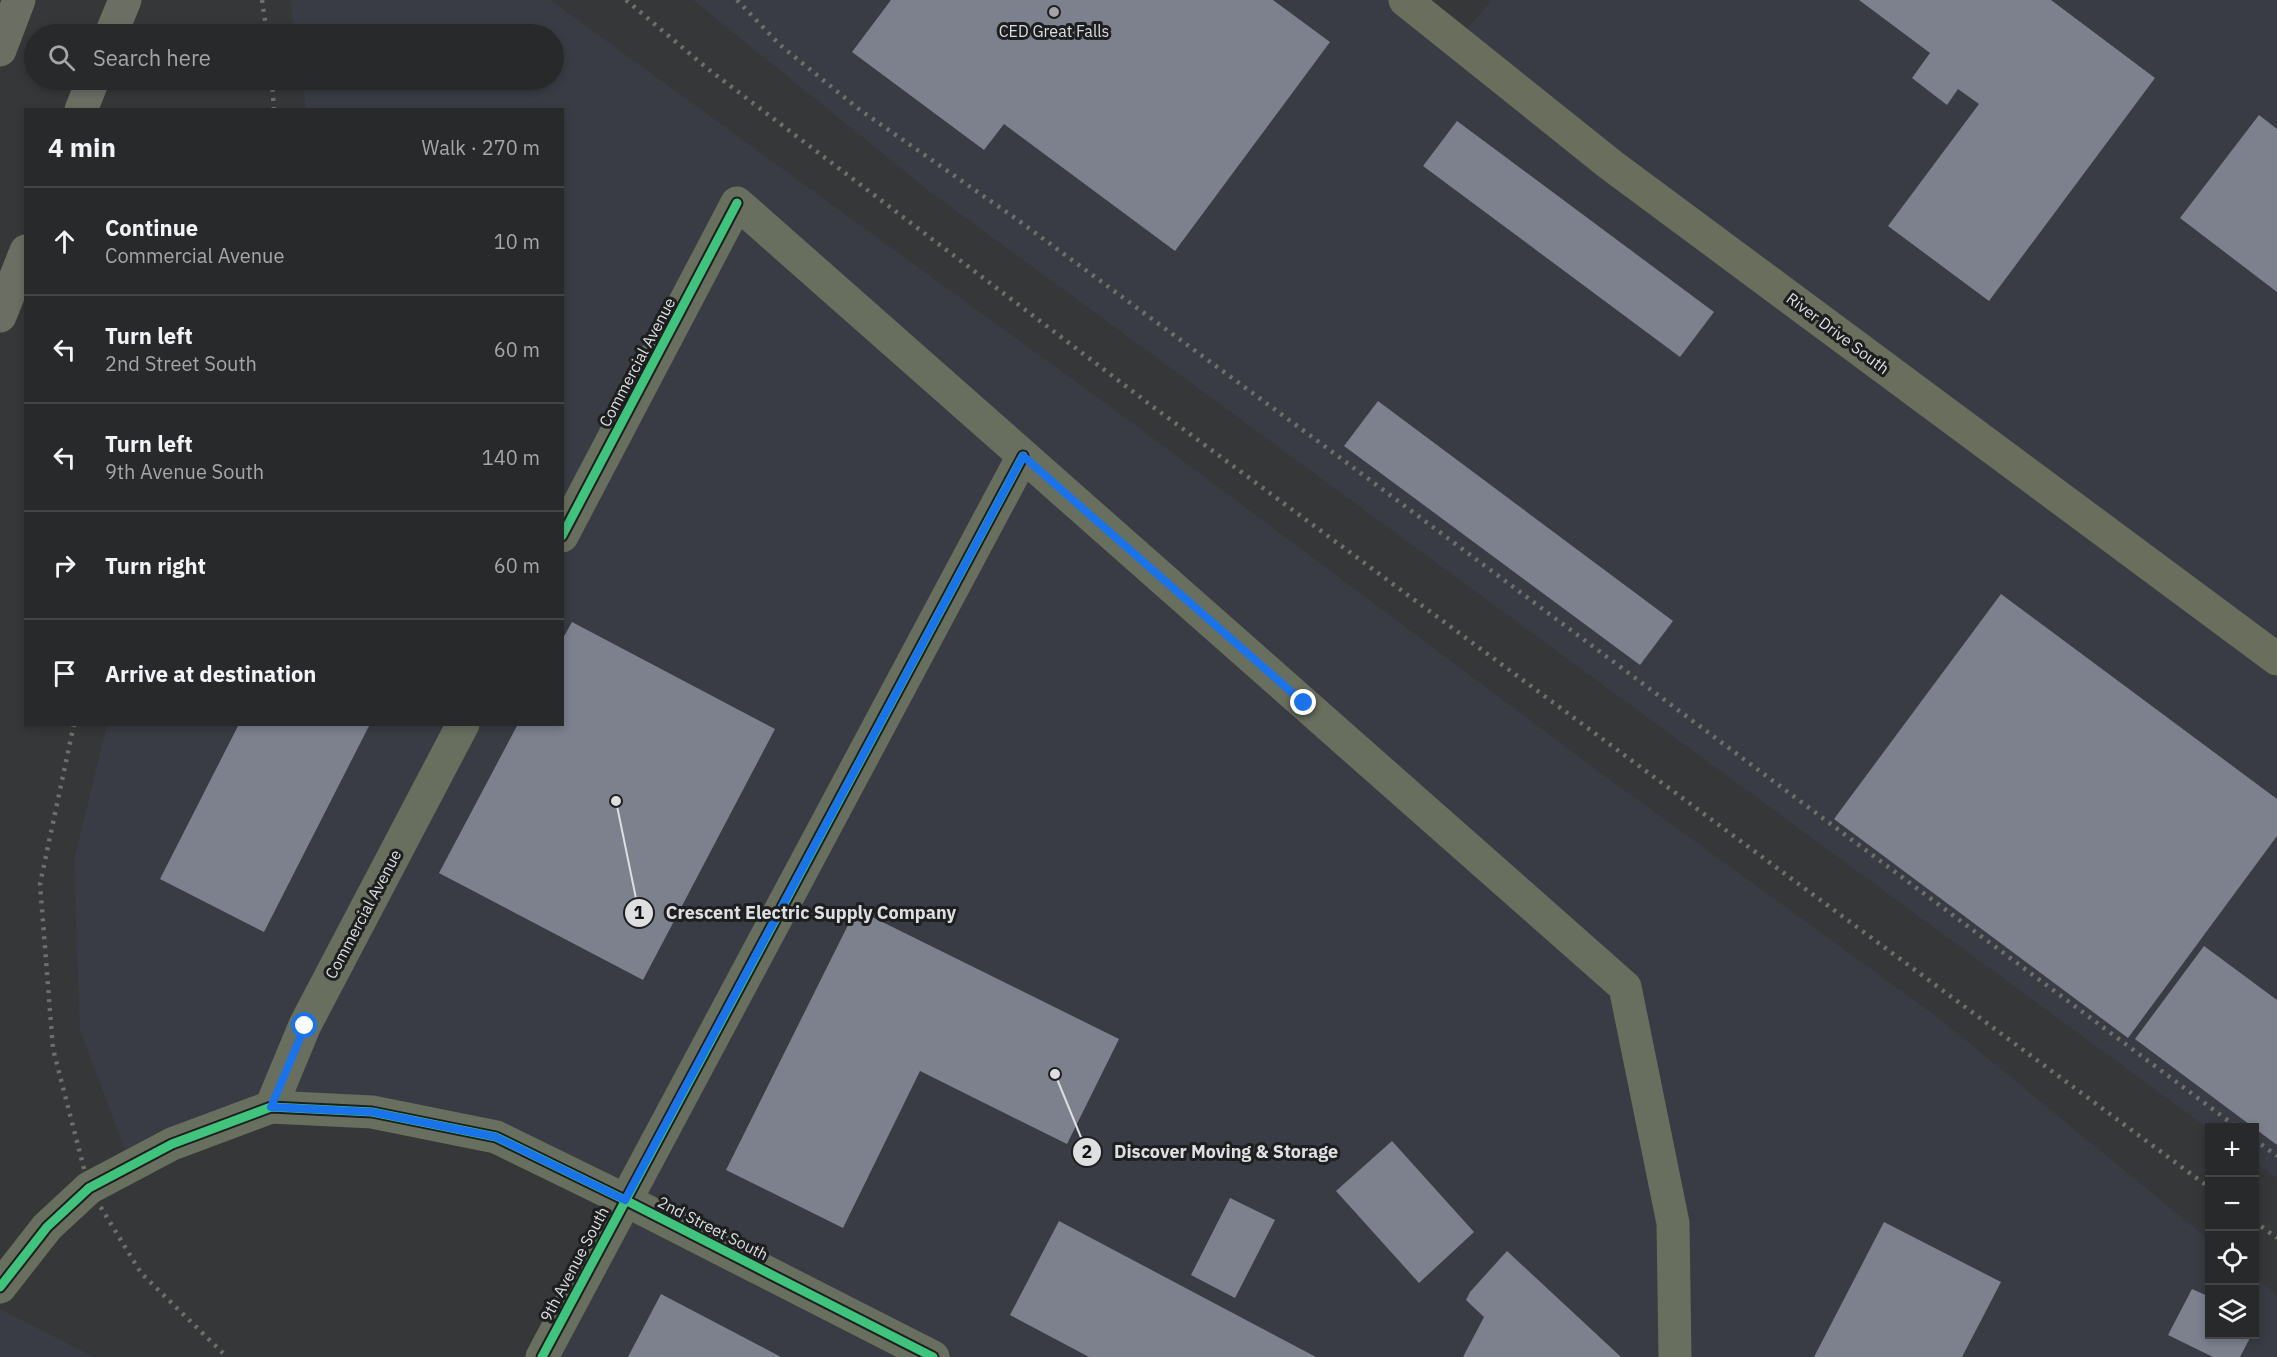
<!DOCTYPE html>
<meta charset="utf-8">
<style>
:root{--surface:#28292a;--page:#343536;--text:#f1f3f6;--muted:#a5a6a8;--line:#444547}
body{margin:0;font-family:"IBM Plex Sans",sans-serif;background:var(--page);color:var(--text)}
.controls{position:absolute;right:18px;bottom:18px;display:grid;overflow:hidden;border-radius:0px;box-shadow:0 3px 9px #0003}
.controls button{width:54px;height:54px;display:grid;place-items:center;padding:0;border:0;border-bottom:2px solid var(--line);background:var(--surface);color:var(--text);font:30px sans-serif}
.stop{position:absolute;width:18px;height:18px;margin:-14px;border:4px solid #1a73e8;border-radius:50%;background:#fff}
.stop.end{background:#1a73e8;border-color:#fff;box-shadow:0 2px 6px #0008}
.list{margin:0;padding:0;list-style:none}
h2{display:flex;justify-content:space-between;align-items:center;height:78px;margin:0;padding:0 24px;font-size:26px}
h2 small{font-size:20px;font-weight:400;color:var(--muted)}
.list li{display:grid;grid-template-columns:39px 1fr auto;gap:18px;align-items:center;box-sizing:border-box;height:108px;padding:0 24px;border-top:2px solid var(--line)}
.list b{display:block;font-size:22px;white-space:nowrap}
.list p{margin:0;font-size:20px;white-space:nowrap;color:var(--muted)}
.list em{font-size:20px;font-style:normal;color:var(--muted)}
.icon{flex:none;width:33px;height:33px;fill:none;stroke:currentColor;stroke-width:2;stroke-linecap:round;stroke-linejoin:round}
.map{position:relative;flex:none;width:2277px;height:1357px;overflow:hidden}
.search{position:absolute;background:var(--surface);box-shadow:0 3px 9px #0003;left:24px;top:24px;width:540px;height:66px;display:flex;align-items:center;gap:15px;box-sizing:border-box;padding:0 21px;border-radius:33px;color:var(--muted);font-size:22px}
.panel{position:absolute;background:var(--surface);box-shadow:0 3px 9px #0003;left:24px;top:108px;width:540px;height:618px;border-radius:0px}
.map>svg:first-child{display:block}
.built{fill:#393c44}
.building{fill:#7d818e}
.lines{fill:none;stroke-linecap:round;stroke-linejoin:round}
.minor{stroke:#696f5e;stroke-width:33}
.major{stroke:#696e5d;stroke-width:33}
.highway{stroke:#6a6e63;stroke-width:33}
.rail{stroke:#6d6f69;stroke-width:4.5;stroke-dasharray:3 6;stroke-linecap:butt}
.cycleway-casing{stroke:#1d1e1f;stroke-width:13}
.cycleway{stroke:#40c37c;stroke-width:9}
.route{stroke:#1a73e8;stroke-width:8}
.poi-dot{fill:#a3a4a6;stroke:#1d1e1f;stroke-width:2}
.labels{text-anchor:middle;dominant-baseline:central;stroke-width:6;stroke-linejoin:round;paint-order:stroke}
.poi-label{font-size:16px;fill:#dedfe1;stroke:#1d1e1f}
.street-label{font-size:16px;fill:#dedfe1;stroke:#1d1e1f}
.leader{fill:none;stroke:#dedfe1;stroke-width:2}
.callout-dot{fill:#dedfe1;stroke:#1d1e1f;stroke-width:2}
.mark-label{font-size:18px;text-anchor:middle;font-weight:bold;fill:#111}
.callout-label{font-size:18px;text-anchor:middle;font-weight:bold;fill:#dedfe1;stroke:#1d1e1f;stroke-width:6;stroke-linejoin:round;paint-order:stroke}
</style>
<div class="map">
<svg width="2277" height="1357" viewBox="0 0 2277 1357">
<rect width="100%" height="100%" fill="#363738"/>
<g class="built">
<path d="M290,0H550L1123,416L1602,774L1940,1019L2209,1240L2210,1334H2254L2255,1277L2277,1296V1357H542L625,1200L496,1137L271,1107L131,1166L80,1030L74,860L107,725L562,724V110L306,109L302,80H554V34H295Z"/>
<path d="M693,0H1405L1456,41L1492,0H2277V1178L2255,1162L2254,1128L2209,1129L929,191Z"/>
<path d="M0,1309L94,1357H0Z"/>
</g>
<g class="building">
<path d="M891,0H1273L1330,42L1175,251L1004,124L984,150L852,52Z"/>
<path d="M1859,0H2051L2155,78L1989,301L1888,226L1979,104L1958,89L1947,105L1912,78L1930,53Z"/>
<path d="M2259,115L2277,129V292L2180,218Z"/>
<path d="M1457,121L1714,312L1680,357L1423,166Z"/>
<path d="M1378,401L1673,621L1640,665L1344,446Z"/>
<path d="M2001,594L2277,799V836L2128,1038L1834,819Z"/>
<path d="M572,622L775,729L643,980L439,873L518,724H562V640Z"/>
<path d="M239,724H370L264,932L160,879Z"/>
<path d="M856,909L1119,1039L1067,1144L920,1071L843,1228L726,1170Z"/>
<path d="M2204,946L2277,1000V1145L2135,1039Z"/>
<path d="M1392,1141L1474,1232L1419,1283L1336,1191Z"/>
<path d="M1230,1198L1275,1220L1235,1298L1191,1275Z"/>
<path d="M1059,1221L1316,1357H1089L1010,1315Z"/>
<path d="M1884,1222L2001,1282L1962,1357H1814Z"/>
<path d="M1507,1251L1621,1357H1463L1484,1317L1466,1300L1470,1292Z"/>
<path d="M2192,1289L2210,1297V1334H2252L2240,1357H2213L2168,1335Z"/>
<path d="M661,1294L781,1357H628Z"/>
</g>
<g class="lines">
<g class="minor">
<path d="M562,536L737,203L1625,987L1673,1223L1675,1357"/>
<path d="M271,1107L305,1025L463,724"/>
<path d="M0,1287L47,1227L89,1188L172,1144L271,1107L372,1112L496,1137L625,1200L933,1357"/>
<path d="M542,1357L1023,456"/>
</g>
<path class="major" d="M1405,0L1611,165L2277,659"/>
<g class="highway">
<path d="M111,34L125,0"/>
<path d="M0,50L19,0"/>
<path d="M81,110L93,80"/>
<path d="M0,316L26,251"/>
</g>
<g class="rail">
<path d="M262,0L267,34"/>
<path d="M626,0L708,69L1152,406L2210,1188"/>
<path d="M737,0L780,45L860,110L1015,218L1319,442L2238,1128"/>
<path d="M272,80L274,110"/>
<path d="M74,724L40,884L53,1049L89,1188L141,1273L227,1357"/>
<path d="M2254,1139L2277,1156"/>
<path d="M2254,1221L2277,1238"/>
</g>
<g class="cycleway-casing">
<g id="cycleway">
<path d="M562,536L737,203"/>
<path d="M0,1287L47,1227L89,1188L172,1144L271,1107L372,1112L496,1137L625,1200L933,1357"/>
<path d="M542,1357L1023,456"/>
</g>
</g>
<use href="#cycleway" class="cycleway"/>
</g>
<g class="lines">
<path class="route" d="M305,1026L271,1107L372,1112L496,1137L625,1200L1023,456L1304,703"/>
</g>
<circle class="poi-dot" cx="1054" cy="12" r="6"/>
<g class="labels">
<g class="poi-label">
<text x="1054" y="31">CED Great Falls</text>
</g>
<g class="street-label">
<text transform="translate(1838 333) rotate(37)">River Drive South</text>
<text transform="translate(637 362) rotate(-62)">Commercial Avenue</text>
<text transform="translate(363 914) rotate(-62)">Commercial Avenue</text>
<text transform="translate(713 1228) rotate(27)">2nd Street South</text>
<text transform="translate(574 1264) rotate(-62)">9th Avenue South</text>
</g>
</g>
<path class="leader" d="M616 801L639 913M1055 1074L1087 1152"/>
<g class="callout-dot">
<circle cx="616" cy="801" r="6"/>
<circle cx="1055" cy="1074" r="6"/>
<circle cx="639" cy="913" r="15"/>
<circle cx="1087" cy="1152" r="15"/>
</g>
<g class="mark-label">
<text x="639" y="919">1</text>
<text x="1087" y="1158">2</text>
</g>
<g class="callout-label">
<text x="811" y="919">Crescent Electric Supply Company</text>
<text x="1226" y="1158">Discover Moving &amp; Storage</text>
</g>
</svg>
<div class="controls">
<button>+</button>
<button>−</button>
<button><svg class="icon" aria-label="locate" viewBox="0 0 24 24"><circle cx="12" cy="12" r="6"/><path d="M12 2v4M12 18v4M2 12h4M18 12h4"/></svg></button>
<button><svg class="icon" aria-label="layers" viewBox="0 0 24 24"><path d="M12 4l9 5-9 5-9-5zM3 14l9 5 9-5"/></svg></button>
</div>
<div class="stop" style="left:305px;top:1026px"></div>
<div class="stop end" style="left:1304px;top:703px"></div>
<div class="search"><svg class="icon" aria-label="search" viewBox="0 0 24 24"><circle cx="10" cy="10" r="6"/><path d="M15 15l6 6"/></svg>Search here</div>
<section class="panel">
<h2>4 min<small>Walk · 270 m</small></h2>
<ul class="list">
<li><svg class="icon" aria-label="ahead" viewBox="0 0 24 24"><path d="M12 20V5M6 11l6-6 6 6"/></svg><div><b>Continue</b><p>Commercial Avenue</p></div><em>10 m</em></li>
<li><svg class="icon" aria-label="left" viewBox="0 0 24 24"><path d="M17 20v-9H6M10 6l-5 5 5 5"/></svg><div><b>Turn left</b><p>2nd Street South</p></div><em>60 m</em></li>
<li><svg class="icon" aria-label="left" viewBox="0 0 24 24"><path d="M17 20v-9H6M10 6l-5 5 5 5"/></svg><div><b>Turn left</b><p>9th Avenue South</p></div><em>140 m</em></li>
<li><svg class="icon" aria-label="right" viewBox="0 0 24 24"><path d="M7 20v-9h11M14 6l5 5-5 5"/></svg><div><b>Turn right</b></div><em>60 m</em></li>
<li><svg class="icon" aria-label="arrive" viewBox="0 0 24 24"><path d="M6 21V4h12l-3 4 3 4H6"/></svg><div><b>Arrive at destination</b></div></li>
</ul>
</section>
</div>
